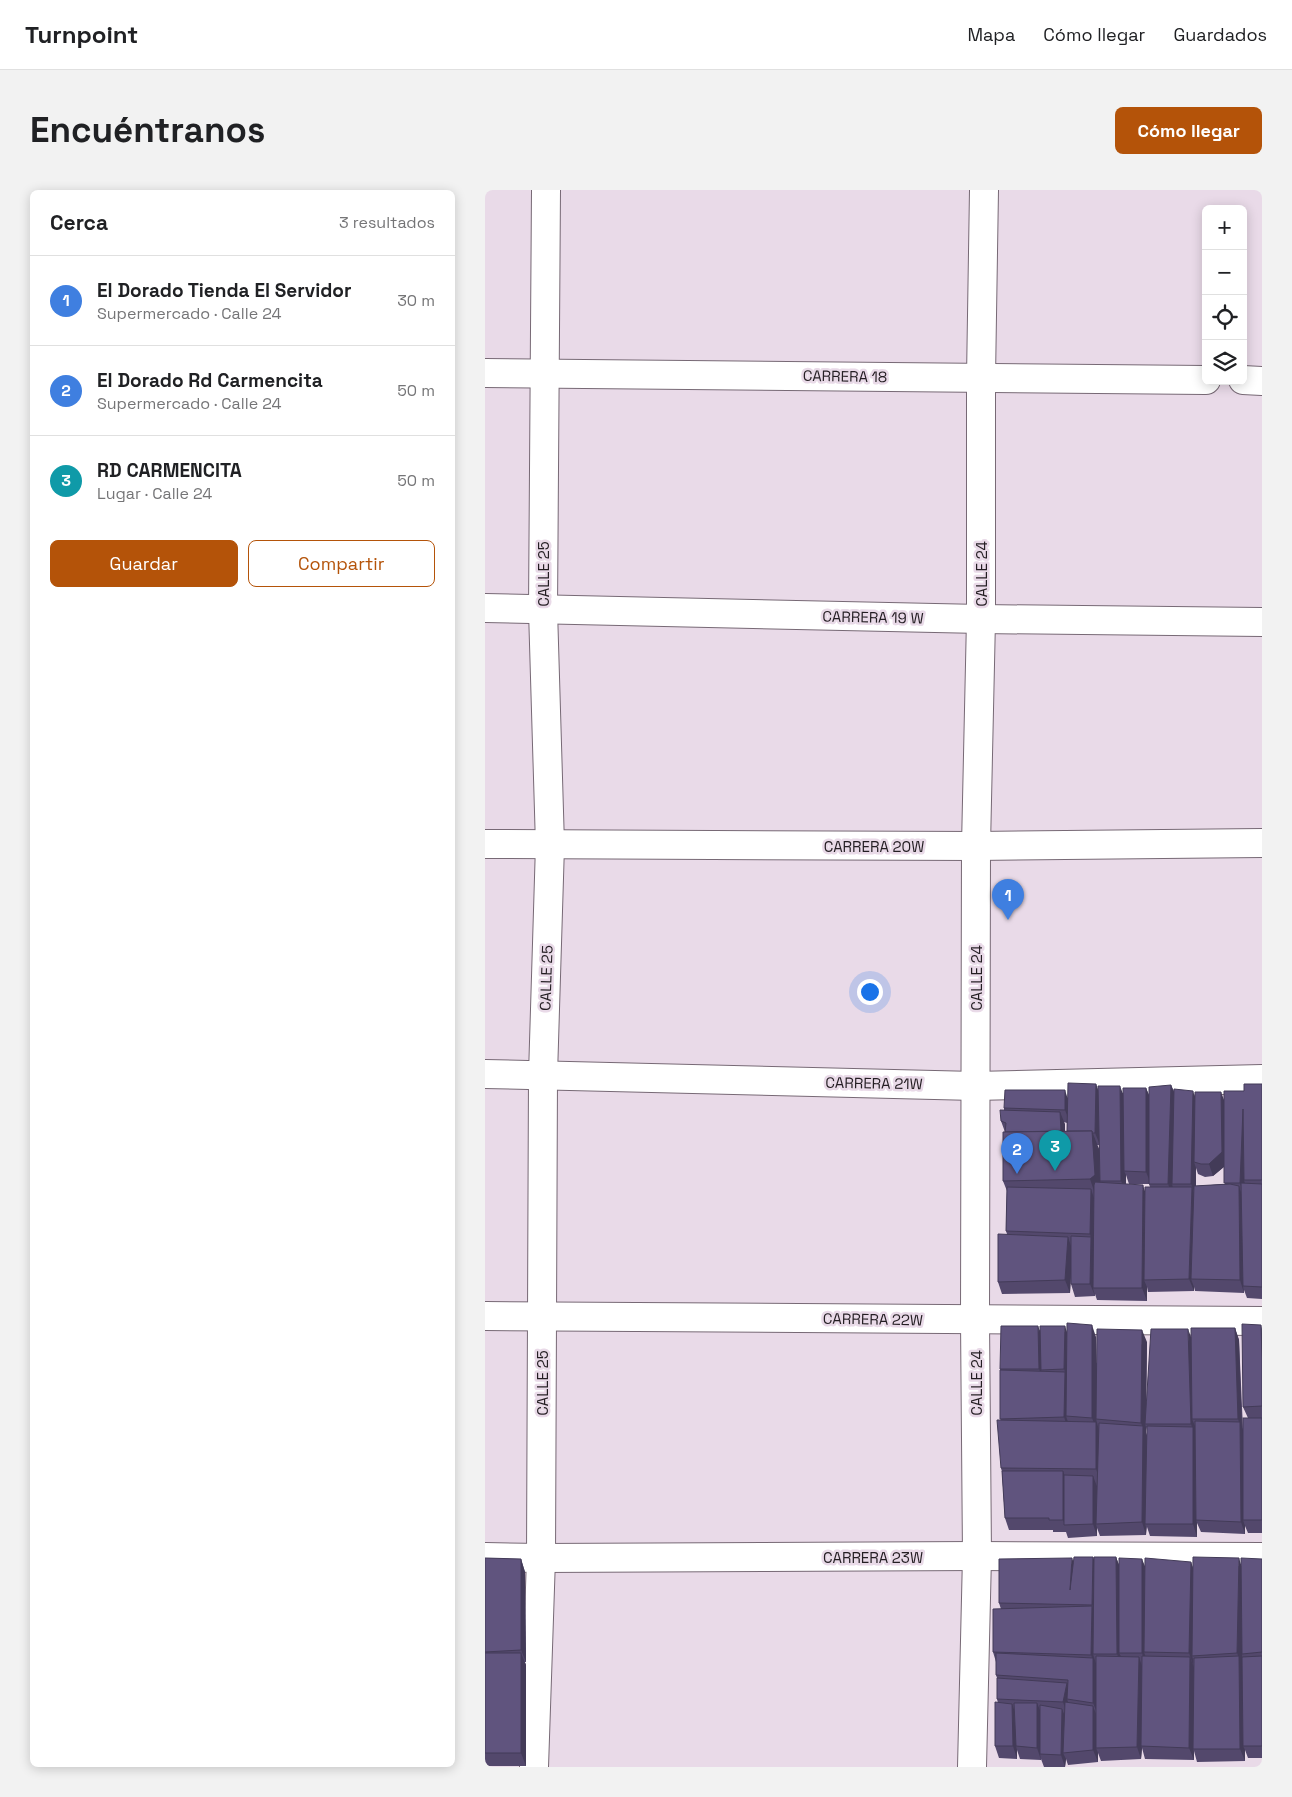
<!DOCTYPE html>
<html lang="es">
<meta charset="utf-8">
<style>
:root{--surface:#fff;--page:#f2f2f2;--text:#202124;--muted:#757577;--line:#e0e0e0;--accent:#b45309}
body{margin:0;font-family:"Space Grotesk",sans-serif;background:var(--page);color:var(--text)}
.controls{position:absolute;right:15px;top:15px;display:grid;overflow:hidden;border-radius:8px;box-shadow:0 2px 12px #0003}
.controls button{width:45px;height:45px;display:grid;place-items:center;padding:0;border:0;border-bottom:1px solid var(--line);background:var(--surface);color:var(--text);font:25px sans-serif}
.you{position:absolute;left:384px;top:801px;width:18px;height:18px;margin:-12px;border:4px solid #fff;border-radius:50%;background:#1a73e8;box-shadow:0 0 0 8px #1a73e833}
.badge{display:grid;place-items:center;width:32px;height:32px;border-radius:50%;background:var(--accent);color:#fff;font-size:16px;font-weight:700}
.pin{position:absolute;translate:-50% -41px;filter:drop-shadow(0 1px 2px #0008)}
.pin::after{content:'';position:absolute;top:26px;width:18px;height:15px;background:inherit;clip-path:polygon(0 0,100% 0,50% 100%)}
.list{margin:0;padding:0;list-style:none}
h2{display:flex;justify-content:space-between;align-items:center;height:65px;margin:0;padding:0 20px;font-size:21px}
h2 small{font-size:16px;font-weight:400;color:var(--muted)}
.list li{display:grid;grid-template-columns:32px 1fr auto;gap:15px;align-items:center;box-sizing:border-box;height:90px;padding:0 20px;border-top:1px solid var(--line)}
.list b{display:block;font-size:19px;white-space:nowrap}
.list p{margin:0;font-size:16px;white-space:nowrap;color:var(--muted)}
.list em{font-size:16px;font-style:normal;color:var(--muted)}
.actions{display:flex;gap:10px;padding:15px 20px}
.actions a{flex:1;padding:11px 0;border:1px solid var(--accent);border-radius:8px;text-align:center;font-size:18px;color:var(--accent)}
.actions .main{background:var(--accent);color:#fff}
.icon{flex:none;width:28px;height:28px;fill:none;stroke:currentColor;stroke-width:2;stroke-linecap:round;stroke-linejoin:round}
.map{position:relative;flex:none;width:777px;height:1577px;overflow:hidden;border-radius:8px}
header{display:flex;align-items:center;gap:30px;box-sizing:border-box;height:70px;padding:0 25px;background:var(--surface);border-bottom:1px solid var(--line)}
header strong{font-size:24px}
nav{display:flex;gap:28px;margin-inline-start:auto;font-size:18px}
.intro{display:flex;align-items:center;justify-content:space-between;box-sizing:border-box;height:120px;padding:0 30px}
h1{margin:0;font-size:35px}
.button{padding:12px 22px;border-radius:8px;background:var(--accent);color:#fff;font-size:18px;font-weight:700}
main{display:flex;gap:30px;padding:0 30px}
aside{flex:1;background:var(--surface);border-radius:8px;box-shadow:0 2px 12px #0003}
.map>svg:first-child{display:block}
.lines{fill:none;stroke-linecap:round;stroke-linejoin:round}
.minor-casing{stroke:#776975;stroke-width:30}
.minor{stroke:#fff;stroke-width:28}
.wall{fill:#53486c;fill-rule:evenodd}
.shaded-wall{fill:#433b58}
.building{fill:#60547e;stroke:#433b58}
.labels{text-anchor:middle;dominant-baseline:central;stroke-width:5;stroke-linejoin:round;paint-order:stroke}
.street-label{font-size:15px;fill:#241e23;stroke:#e9dae8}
</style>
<header>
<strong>Turnpoint</strong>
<nav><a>Mapa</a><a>Cómo llegar</a><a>Guardados</a></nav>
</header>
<div class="intro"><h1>Encuéntranos</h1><a class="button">Cómo llegar</a></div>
<main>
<aside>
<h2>Cerca<small>3 resultados</small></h2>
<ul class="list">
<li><span class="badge" style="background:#3f7fe0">1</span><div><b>El Dorado Tienda El Servidor</b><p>Supermercado · Calle 24</p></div><em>30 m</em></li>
<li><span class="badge" style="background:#3f7fe0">2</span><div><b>El Dorado Rd Carmencita</b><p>Supermercado · Calle 24</p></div><em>50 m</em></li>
<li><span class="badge" style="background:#0f9aa8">3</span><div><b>RD CARMENCITA</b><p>Lugar · Calle 24</p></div><em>50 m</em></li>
</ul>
<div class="actions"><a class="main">Guardar</a><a>Compartir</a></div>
</aside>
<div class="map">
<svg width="777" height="1577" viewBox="0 0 777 1577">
<rect width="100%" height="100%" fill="#e9dae8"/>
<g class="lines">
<g class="minor-casing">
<g id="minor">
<path d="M0,183L721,190"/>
<path d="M758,190L777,191"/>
<path d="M0,418L496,429L777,432"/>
<path d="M0,654L491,656L777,653"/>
<path d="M0,884L490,896L777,889"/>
<path d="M0,1126L777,1131"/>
<path d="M0,1367L56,1368L492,1366L777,1367"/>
<path d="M49,1577L56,1368L58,885L65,655L58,420L61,0"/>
<path d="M487,1577L492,1366L490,1130L491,656L496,429V188L499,0"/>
</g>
</g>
<use href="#minor" class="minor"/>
</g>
<g class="wall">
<path d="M611,894L613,900L638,903L661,898L664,905L686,895L689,901L710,906L739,910L777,894V1109L762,1108L759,1100V1103L710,1101L709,1097V1101L663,1102L662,1097V1111L612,1110L610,1104V1106L590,1107L586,1094V1087L585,1103L517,1104L513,1092L522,1044L521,1041L522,1001L518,991L520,942L516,931L519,920V918L582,908ZM579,932L582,933V941H580ZM612,955H614V974V959ZM739,977L740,994L711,996V978L713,984L720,987L728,986ZM641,985L644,994H664L665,997L660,1001L641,994Z"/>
<path d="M750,1138L754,1150L758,1239L763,1228L758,1217L777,1139V1343H763L760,1336V1344L716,1342L712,1333V1347L665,1346L662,1337L661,1345L615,1346L612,1338V1346L583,1348L581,1342H568V1340H524L520,1328L517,1282L516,1278L515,1179L555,1140L582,1142L611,1147V1173L662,1152L661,1213L706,1147ZM661,1237L662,1241V1247L661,1243Z"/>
<path d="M608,1367L609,1370L631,1367L634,1375L660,1376L706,1372L708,1378L756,1376L777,1369V1568H763L760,1560V1571L712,1572L709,1561V1570L660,1569L657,1558L656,1569L616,1571L613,1563V1572L583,1575L581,1569L580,1577H559L556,1569V1570L535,1569L532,1560V1569L514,1568L510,1556L513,1513L512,1509V1488L511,1485V1472L508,1462L516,1419L514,1413L589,1373Z"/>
<path d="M0,1368L36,1369L40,1382L41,1472H40L41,1475V1576H0Z"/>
</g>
<g class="shaded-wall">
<path d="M611,894L615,906V955L610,943Z"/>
<path d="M686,895L691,908L687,994L688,998V1007L683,994Z"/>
<path d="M635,896L640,909L639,981L641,985V1003L636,991Z"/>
<path d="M661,898L666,910V994L661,982Z"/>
<path d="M580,900L584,913L585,933L580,920Z"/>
<path d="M708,901L712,913L709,972L711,978V1006L706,994Z"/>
<path d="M736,902L741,915V975L728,986L724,974Z"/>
<path d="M758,919L759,990L760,994V1006L755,993Z"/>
<path d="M575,922L580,934V956L576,944Z"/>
<path d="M607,941L614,959L615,991L616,993L611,1007L605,989Z"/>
<path d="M658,995L662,1008L659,1090L662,1097V1111L657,1098Z"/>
<path d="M754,996L758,1008V1096L759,1103L755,1090Z"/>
<path d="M707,997L711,1009L706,1089L709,1097V1101L704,1089Z"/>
<path d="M606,999L610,1011L608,1098L610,1106L605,1094L606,1048L605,1044Z"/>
<path d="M583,1047L587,1059L585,1103L580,1090Z"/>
<path d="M607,1135L611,1147L612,1229H611L615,1244V1291L611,1279V1238L607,1228Z"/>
<path d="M776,1135L777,1139V1168Z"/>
<path d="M553,1136L558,1148L556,1180L558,1187V1191L554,1179Z"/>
<path d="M580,1136L584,1148L581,1226L583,1232V1239L579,1227L580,1182L579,1179Z"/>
<path d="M750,1138L754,1150L757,1238L760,1244L758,1330L760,1336V1344L756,1332L755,1235L753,1229Z"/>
<path d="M703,1139L708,1152L707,1229L710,1236L711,1330L712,1333V1347L708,1334V1240L706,1234Z"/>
<path d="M657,1140L662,1152L661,1234H660L661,1237V1243L663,1248L660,1334L661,1337V1345L657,1332L658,1238L656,1233Z"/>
<path d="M578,1281L582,1293L580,1335L578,1330Z"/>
<path d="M608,1286L613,1299L611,1334L612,1338V1346L608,1334Z"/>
<path d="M608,1367L612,1379V1427L607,1415Z"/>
<path d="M631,1367L636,1380L634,1463L637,1468V1477L632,1464Z"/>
<path d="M587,1368L592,1381L585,1400Z"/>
<path d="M754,1368L758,1381L757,1473L758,1556L760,1560V1571L755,1559L754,1468L752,1463Z"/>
<path d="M36,1369L40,1382L41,1472L36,1460Z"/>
<path d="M657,1369L662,1381L659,1462L661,1468V1476L657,1463Z"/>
<path d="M706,1372L710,1384L707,1466L708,1469V1475L704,1463Z"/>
<path d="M607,1416L612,1428L608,1464L613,1480V1525L608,1513V1470L606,1465Z"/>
<path d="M36,1463L41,1475V1576L36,1563Z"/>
<path d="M654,1467L658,1479L656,1556L657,1558L656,1569L652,1557Z"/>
<path d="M705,1467L710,1480L708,1559L709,1562V1570L704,1558Z"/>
<path d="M582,1493L586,1506L582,1509L584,1515L582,1524L578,1512Z"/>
<path d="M552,1513L557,1525L555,1564L556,1570L552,1558Z"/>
<path d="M527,1514L532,1527L531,1556L532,1560V1569L528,1556Z"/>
<path d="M608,1516L613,1529L611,1558L613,1563V1572L608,1560Z"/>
<path d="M577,1519L582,1531L578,1563L581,1569L580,1577L576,1565Z"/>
</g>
<g class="building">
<path d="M583,893L611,894L610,943H607V941H582Z"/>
<path d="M759,894H777V990H759L758,919L755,993H739V901H759Z"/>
<path d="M686,895L683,994H664V897Z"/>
<path d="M613,896H635L636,991H615Z"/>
<path d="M638,898H661V982L639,981Z"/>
<path d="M689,899L708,901L706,994H687Z"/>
<path d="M520,900H580V920L519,918Z"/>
<path d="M710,902H736L737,962L724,974H716L709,972Z"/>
<path d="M515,920L575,922L576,941L520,942L521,933L516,931Z"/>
<path d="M607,941L610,985L605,989L518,991V942Z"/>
<path d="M610,992L658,995L657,1098H608L609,995Z"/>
<path d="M756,993L777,994V1097L758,1096Z"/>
<path d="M745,994L754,996L755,1090L706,1089L709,996Z"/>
<path d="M522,997L606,999L605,1044L521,1041Z"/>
<path d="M660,997H707L704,1089L659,1090Z"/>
<path d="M513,1044L583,1047L580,1090L513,1092Z"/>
<path d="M586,1046L606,1047L605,1094H586Z"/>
<path d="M582,1133L607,1135V1228L581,1226Z"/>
<path d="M757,1134L776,1135L777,1168V1216L758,1217Z"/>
<path d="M516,1136H553L554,1179H515Z"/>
<path d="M555,1136H580L579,1179L556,1180Z"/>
<path d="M706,1138H750L753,1229H707Z"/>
<path d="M612,1139L657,1140L656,1233L611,1229Z"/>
<path d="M666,1139H703L706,1234H660Z"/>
<path d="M515,1180L580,1182L579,1227L515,1229Z"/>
<rect x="758" y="1228" width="19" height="102"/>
<path d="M512,1230L611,1232V1279L516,1278Z"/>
<path d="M710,1231L755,1232L756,1332L711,1330Z"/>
<path d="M614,1233L658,1236L657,1332L611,1334Z"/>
<path d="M662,1236L708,1237V1334H660Z"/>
<path d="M517,1281H578V1330H564V1328H520Z"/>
<path d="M579,1285L608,1286V1334L579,1335Z"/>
<path d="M589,1367H608L607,1415L514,1413V1369L587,1368L585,1400Z"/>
<path d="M609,1367H631L632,1464H608Z"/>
<path d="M708,1367L754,1368L752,1463L707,1466Z"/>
<path d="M0,1368L36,1369V1460L0,1462Z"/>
<path d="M634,1368L657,1369V1463H634Z"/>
<path d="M660,1368L706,1372L704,1463L659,1462Z"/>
<path d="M756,1368L777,1369V1462L757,1464Z"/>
<path d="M607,1416L606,1465L508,1462V1419Z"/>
<rect x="0" y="1463" width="36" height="100"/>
<path d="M511,1463L608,1468V1513L582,1509L583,1490L511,1485Z"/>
<path d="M611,1466L654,1467L652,1557L611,1558Z"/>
<path d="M657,1466L705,1467L704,1558L656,1556Z"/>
<path d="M754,1466L755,1559H708L709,1468Z"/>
<path d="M777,1466V1556H758L757,1467Z"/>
<path d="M512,1488L582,1493L578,1512L512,1509Z"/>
<path d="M510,1512L527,1514L528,1556H510Z"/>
<path d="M580,1512L608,1516V1560L578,1563Z"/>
<path d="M529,1513H552V1558L531,1556Z"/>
<path d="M555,1515L577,1519L576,1565L555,1564Z"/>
</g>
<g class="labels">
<g class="street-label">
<text transform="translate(360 186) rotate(1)">CARRERA 18</text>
<text transform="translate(58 384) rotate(-90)">CALLE 25</text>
<text transform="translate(496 384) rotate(-90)">CALLE 24</text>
<text transform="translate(388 427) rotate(1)">CARRERA 19 W</text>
<text x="389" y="656">CARRERA 20W</text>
<text transform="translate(61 788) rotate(-88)">CALLE 25</text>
<text transform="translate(491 788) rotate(-90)">CALLE 24</text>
<text transform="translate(389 893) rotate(1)">CARRERA 21W</text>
<text transform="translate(388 1129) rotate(1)">CARRERA 22W</text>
<text transform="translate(57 1193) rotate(-90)">CALLE 25</text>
<text transform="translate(491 1193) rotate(-90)">CALLE 24</text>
<text x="388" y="1367">CARRERA 23W</text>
</g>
</g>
</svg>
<div class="controls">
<button>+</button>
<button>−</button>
<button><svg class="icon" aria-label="locate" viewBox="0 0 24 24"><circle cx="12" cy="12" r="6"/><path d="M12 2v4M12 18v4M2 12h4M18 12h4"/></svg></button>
<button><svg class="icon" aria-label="layers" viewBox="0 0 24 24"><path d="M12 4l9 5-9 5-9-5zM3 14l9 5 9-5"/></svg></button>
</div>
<div class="you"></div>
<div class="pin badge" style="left:523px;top:730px;background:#3f7fe0">1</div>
<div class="pin badge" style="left:532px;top:984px;background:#3f7fe0">2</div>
<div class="pin badge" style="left:570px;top:981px;background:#0f9aa8">3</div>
</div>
</main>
